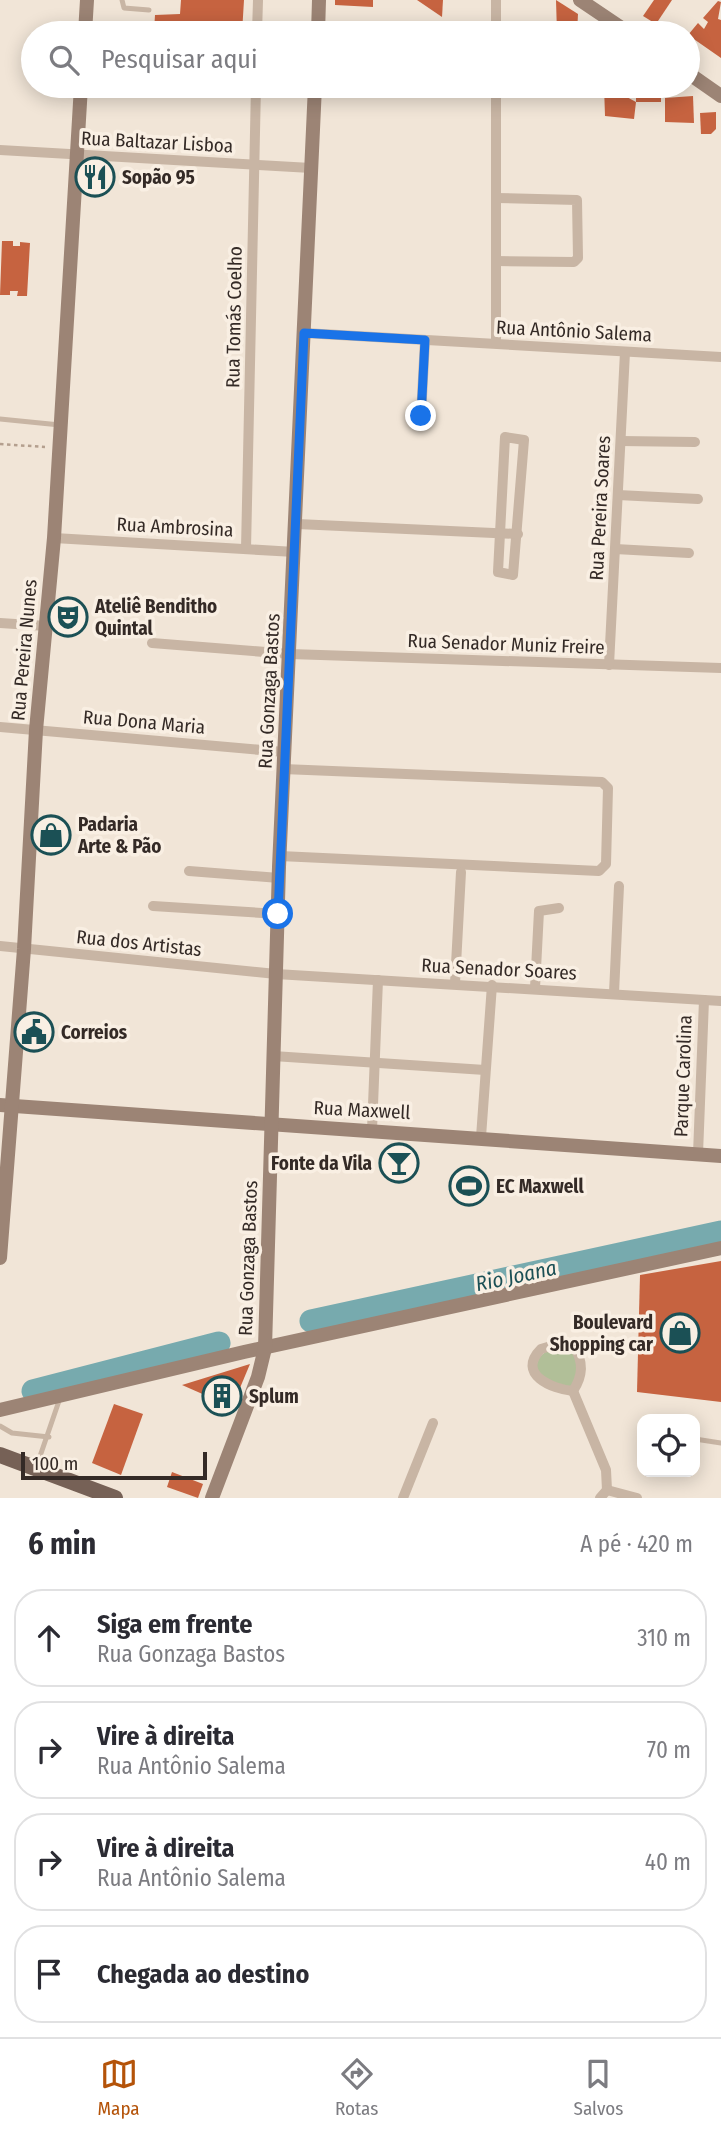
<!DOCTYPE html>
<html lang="pt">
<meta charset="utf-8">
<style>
:root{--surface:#fff;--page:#f2f2f3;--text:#2b2b33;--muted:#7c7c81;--line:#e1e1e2;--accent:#b45309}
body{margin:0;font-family:"Fira Sans Condensed",sans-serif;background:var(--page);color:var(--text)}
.controls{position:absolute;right:21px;bottom:21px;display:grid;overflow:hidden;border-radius:14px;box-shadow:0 4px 18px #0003}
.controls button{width:63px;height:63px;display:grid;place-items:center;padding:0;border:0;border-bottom:2px solid var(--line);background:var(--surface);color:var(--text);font:35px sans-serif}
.scale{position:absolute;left:21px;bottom:18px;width:186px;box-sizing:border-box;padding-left:7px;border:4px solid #342a26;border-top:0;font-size:19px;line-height:24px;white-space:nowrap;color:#342a26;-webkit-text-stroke:5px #f9efe3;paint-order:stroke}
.stop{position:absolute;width:21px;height:21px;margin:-16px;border:5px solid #1a73e8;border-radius:50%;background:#fff}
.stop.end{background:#1a73e8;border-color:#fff;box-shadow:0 2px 7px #0008}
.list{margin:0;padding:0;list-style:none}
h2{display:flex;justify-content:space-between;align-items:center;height:91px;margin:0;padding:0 28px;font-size:30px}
h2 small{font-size:23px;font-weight:400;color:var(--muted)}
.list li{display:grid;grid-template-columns:46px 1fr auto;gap:21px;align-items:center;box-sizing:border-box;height:98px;margin:0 14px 14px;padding:0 14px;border:2px solid var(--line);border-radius:28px}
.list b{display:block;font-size:26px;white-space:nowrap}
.list p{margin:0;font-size:23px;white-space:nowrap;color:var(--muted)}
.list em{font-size:23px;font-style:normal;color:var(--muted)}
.icon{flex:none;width:38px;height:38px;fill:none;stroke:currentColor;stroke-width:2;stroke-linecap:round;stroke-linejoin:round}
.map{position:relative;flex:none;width:721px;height:1498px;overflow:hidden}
.search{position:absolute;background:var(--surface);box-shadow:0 4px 18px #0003;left:21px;right:21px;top:21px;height:77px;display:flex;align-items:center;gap:18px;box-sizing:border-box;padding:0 24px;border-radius:38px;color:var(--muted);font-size:26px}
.sheet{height:539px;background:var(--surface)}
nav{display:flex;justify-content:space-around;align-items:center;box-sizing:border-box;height:98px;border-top:2px solid var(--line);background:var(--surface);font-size:19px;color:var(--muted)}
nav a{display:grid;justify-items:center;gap:4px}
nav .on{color:var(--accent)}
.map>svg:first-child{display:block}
.green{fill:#b1bf98}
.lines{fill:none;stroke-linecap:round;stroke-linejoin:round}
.river{stroke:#77aaae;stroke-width:23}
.building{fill:#c66340}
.path{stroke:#b49f8e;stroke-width:2.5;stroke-dasharray:3.5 3.5;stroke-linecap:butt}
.lane{stroke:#c8b5a4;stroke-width:5}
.street{stroke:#c8b5a4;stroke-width:10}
.secondary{stroke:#9c8475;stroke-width:14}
.primary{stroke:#766156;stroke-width:16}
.route{stroke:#1a73e8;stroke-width:9}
.labels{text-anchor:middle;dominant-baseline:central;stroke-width:7;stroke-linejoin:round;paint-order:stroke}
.street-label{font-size:19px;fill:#342a26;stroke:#f9efe3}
.poi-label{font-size:19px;font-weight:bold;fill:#342a26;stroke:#f9efe3;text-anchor:start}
.water-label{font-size:21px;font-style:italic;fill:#1b5055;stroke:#f9efe3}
</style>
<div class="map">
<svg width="721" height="1498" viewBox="0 0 721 1498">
<rect width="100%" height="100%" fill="#f1e5d7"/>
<path class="green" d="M563,1346L573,1351C578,1363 580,1376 570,1387H560L537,1373C534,1355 547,1349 563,1346Z"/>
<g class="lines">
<g class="river">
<path d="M311,1321L721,1232"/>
<path d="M33,1391L219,1343"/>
</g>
</g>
<g class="building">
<path d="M181,0H244L242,33L154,31L155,15L180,14Z"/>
<path d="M335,0H373V7L335,5Z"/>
<path d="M417,0H443L442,17Z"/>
<path d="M556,0L578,14L577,33H557Z"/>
<path d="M654,0H672L656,24L643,16Z"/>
<path d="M718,1L721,2L718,19L721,20V58L688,35L698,23L704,29L708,22L703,18Z"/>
<path d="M604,86H661V102H636V89L625,90V96L636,102L634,119L605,116Z"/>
<path d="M693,96L694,123L665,122V98Z"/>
<path d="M716,112V129L711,134H701L700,113Z"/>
<path d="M2,241H13V246H20V242L30,243L27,296H17L18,291H10V295H0Z"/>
<path d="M721,1261V1402L637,1392L640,1275Z"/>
<path d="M250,1364L232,1407L182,1385Z"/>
<path d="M114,1404L143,1414L121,1475L92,1463Z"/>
<path d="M172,1472L203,1484L198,1498L167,1487Z"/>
</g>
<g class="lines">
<path class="path" d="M0,444L45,447"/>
<g class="lane">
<path d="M122,0L124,8L149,10"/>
<path d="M0,419L60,425"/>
<path d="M0,1426L12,1433L49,1437"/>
<path d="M695,1439L721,1443"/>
<path d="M37,1465L60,1398"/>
</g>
<g class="street">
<path d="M257,33L258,0"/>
<path d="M496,33V0"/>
<path d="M0,150L311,168"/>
<path d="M496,261L574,262L578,258L577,200L496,198"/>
<path d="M304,333L721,357"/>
<path d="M496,343V86"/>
<path d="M421,416L425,340"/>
<path d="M505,437L524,440L513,575L498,572Z"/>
<path d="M621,441L695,442"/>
<path d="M618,495L698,499"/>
<path d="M297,524L518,534"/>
<path d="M54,538L295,552"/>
<path d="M246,549L256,86"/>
<path d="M615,549L689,553"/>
<path d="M0,623L46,626"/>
<path d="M152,643L290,654L721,668"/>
<path d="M609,665L625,352"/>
<path d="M0,727L284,752"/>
<path d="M280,856L599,871L606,864L608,788L602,782L283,769"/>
<path d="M189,871L279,878"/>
<path d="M153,906L278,914"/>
<path d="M0,946L276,974L721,1001"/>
<path d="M455,983L461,872"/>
<path d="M535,988L539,911L559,908"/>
<path d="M614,993L619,886"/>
<path d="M273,1056L485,1070"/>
<path d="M372,1130L378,980"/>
<path d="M481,1137L492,985"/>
<path d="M698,1154L704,1000"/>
<path d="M561,1343L574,1347C584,1362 583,1376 573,1391C552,1389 516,1374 541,1349Z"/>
<path d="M573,1391L606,1470L607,1490"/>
<path d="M607,1490L637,1498"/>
<path d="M403,1498L433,1423"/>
<path d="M600,1498L607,1490"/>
</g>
<g class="secondary">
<path d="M580,0L629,33"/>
<path d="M85,33L87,0"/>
<path d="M318,33L319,0"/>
<path d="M688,73L721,96"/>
<path d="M0,1105L721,1156"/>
<path d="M0,1258L24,949L36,730L54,538L81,86"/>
<path d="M0,1410L244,1352L721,1248"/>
<path d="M212,1498L258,1377L265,1348L279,867L315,86"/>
</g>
<path class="primary" d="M0,1455L115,1498"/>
</g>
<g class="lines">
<path class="route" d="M278,914L304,333L425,340L421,416"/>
</g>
<defs>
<g id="restaurant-ring" transform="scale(2.0125)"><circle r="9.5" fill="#f9efe3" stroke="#1b5055" stroke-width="1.5"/><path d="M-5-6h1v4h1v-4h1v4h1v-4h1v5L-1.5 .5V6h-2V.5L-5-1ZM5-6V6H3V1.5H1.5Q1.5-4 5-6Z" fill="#1b5055"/></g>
<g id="theatre-ring" transform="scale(2.0125)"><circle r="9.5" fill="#f9efe3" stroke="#1b5055" stroke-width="1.5"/><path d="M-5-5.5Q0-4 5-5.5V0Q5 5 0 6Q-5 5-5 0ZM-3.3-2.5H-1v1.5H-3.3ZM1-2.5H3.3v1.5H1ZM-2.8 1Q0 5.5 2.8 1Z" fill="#1b5055"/></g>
<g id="shop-ring" transform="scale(2.0125)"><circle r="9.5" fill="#f9efe3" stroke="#1b5055" stroke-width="1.5"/><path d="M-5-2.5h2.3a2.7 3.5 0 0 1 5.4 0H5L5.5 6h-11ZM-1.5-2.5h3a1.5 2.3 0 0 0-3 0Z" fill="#1b5055"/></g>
<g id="civic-ring" transform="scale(2.0125)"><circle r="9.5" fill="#f9efe3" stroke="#1b5055" stroke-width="1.5"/><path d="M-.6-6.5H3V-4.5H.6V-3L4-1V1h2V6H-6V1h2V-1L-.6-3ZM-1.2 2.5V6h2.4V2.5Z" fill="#1b5055"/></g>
<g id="bar-ring" transform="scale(2.0125)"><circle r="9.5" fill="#f9efe3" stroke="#1b5055" stroke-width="1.5"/><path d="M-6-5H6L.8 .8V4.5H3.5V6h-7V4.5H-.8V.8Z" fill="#1b5055"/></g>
<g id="stadium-ring" transform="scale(2.0125)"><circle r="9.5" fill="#f9efe3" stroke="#1b5055" stroke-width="1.5"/><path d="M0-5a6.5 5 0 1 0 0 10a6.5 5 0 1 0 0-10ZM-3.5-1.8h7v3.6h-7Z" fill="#1b5055"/></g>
<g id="building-ring" transform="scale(2.0125)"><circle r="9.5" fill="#f9efe3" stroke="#1b5055" stroke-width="1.5"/><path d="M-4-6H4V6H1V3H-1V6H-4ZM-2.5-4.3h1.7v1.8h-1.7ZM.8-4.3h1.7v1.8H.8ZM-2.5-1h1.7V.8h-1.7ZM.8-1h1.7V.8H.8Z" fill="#1b5055"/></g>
</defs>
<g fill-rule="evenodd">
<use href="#restaurant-ring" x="95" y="177"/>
<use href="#theatre-ring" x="68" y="617"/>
<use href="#shop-ring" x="51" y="835"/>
<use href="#civic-ring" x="34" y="1032"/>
<use href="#bar-ring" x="399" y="1163"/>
<use href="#stadium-ring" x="469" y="1186"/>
<use href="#shop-ring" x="680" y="1333"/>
<use href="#building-ring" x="222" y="1396"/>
</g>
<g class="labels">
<g class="street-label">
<text transform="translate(157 142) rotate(3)">Rua Baltazar Lisboa</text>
<text transform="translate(234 317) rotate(-89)">Rua Tomás Coelho</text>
<text transform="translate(574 331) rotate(3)">Rua Antônio Salema</text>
<text transform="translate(600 508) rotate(-87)">Rua Pereira Soares</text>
<text transform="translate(175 527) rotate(3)">Rua Ambrosina</text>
<text transform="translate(506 644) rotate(2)">Rua Senador Muniz Freire</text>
<text transform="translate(24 650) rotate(-85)">Rua Pereira Nunes</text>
<text transform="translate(269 691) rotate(-87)">Rua Gonzaga Bastos</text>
<text transform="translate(144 722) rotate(5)">Rua Dona Maria</text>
<text transform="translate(139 943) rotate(6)">Rua dos Artistas</text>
<text transform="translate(499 969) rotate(3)">Rua Senador Soares</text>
<text transform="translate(683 1076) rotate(-88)">Parque Carolina</text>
<text transform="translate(362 1110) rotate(3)">Rua Maxwell</text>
<text transform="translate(248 1258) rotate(-88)">Rua Gonzaga Bastos</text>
</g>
<g class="poi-label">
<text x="122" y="177">Sopão 95</text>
<text x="95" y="606">Ateliê Benditho<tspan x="95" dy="22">Quintal</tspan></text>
<text x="78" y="824">Padaria<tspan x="78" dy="22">Arte &amp; Pão</tspan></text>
<text x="61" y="1032">Correios</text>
<text x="372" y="1163" text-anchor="end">Fonte da Vila</text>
<text x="496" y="1186">EC Maxwell</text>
<text x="653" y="1322" text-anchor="end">Boulevard<tspan x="653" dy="22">Shopping car</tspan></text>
<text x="249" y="1396">Splum</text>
</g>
<g class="water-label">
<text transform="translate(516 1276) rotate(-12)">Rio Joana</text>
</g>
</g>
</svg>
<div class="controls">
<button><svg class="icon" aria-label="locate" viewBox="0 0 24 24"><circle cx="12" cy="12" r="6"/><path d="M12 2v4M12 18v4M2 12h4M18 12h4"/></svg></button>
</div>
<div class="scale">100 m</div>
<div class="stop" style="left:278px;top:914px"></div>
<div class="stop end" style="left:421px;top:416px"></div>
<div class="search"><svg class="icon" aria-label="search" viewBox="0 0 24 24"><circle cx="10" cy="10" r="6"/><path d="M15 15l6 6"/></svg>Pesquisar aqui</div>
</div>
<section class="sheet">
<h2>6 min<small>A pé · 420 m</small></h2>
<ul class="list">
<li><svg class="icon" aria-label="ahead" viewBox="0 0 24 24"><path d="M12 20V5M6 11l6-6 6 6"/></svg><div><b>Siga em frente</b><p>Rua Gonzaga Bastos</p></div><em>310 m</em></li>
<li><svg class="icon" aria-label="right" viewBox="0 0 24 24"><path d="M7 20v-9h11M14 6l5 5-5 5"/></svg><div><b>Vire à direita</b><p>Rua Antônio Salema</p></div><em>70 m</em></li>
<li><svg class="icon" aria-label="right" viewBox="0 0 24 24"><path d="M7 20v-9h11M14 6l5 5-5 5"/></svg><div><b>Vire à direita</b><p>Rua Antônio Salema</p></div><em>40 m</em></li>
<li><svg class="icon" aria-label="arrive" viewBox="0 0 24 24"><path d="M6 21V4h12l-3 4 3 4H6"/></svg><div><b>Chegada ao destino</b></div></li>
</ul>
</section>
<nav>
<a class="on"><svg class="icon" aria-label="map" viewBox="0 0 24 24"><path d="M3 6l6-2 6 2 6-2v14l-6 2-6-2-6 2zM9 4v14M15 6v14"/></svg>Mapa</a>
<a><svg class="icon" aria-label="directions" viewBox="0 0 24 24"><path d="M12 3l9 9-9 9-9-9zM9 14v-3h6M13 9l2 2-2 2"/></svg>Rotas</a>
<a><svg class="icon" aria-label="saved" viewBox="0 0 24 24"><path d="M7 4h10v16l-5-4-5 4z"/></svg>Salvos</a>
</nav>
